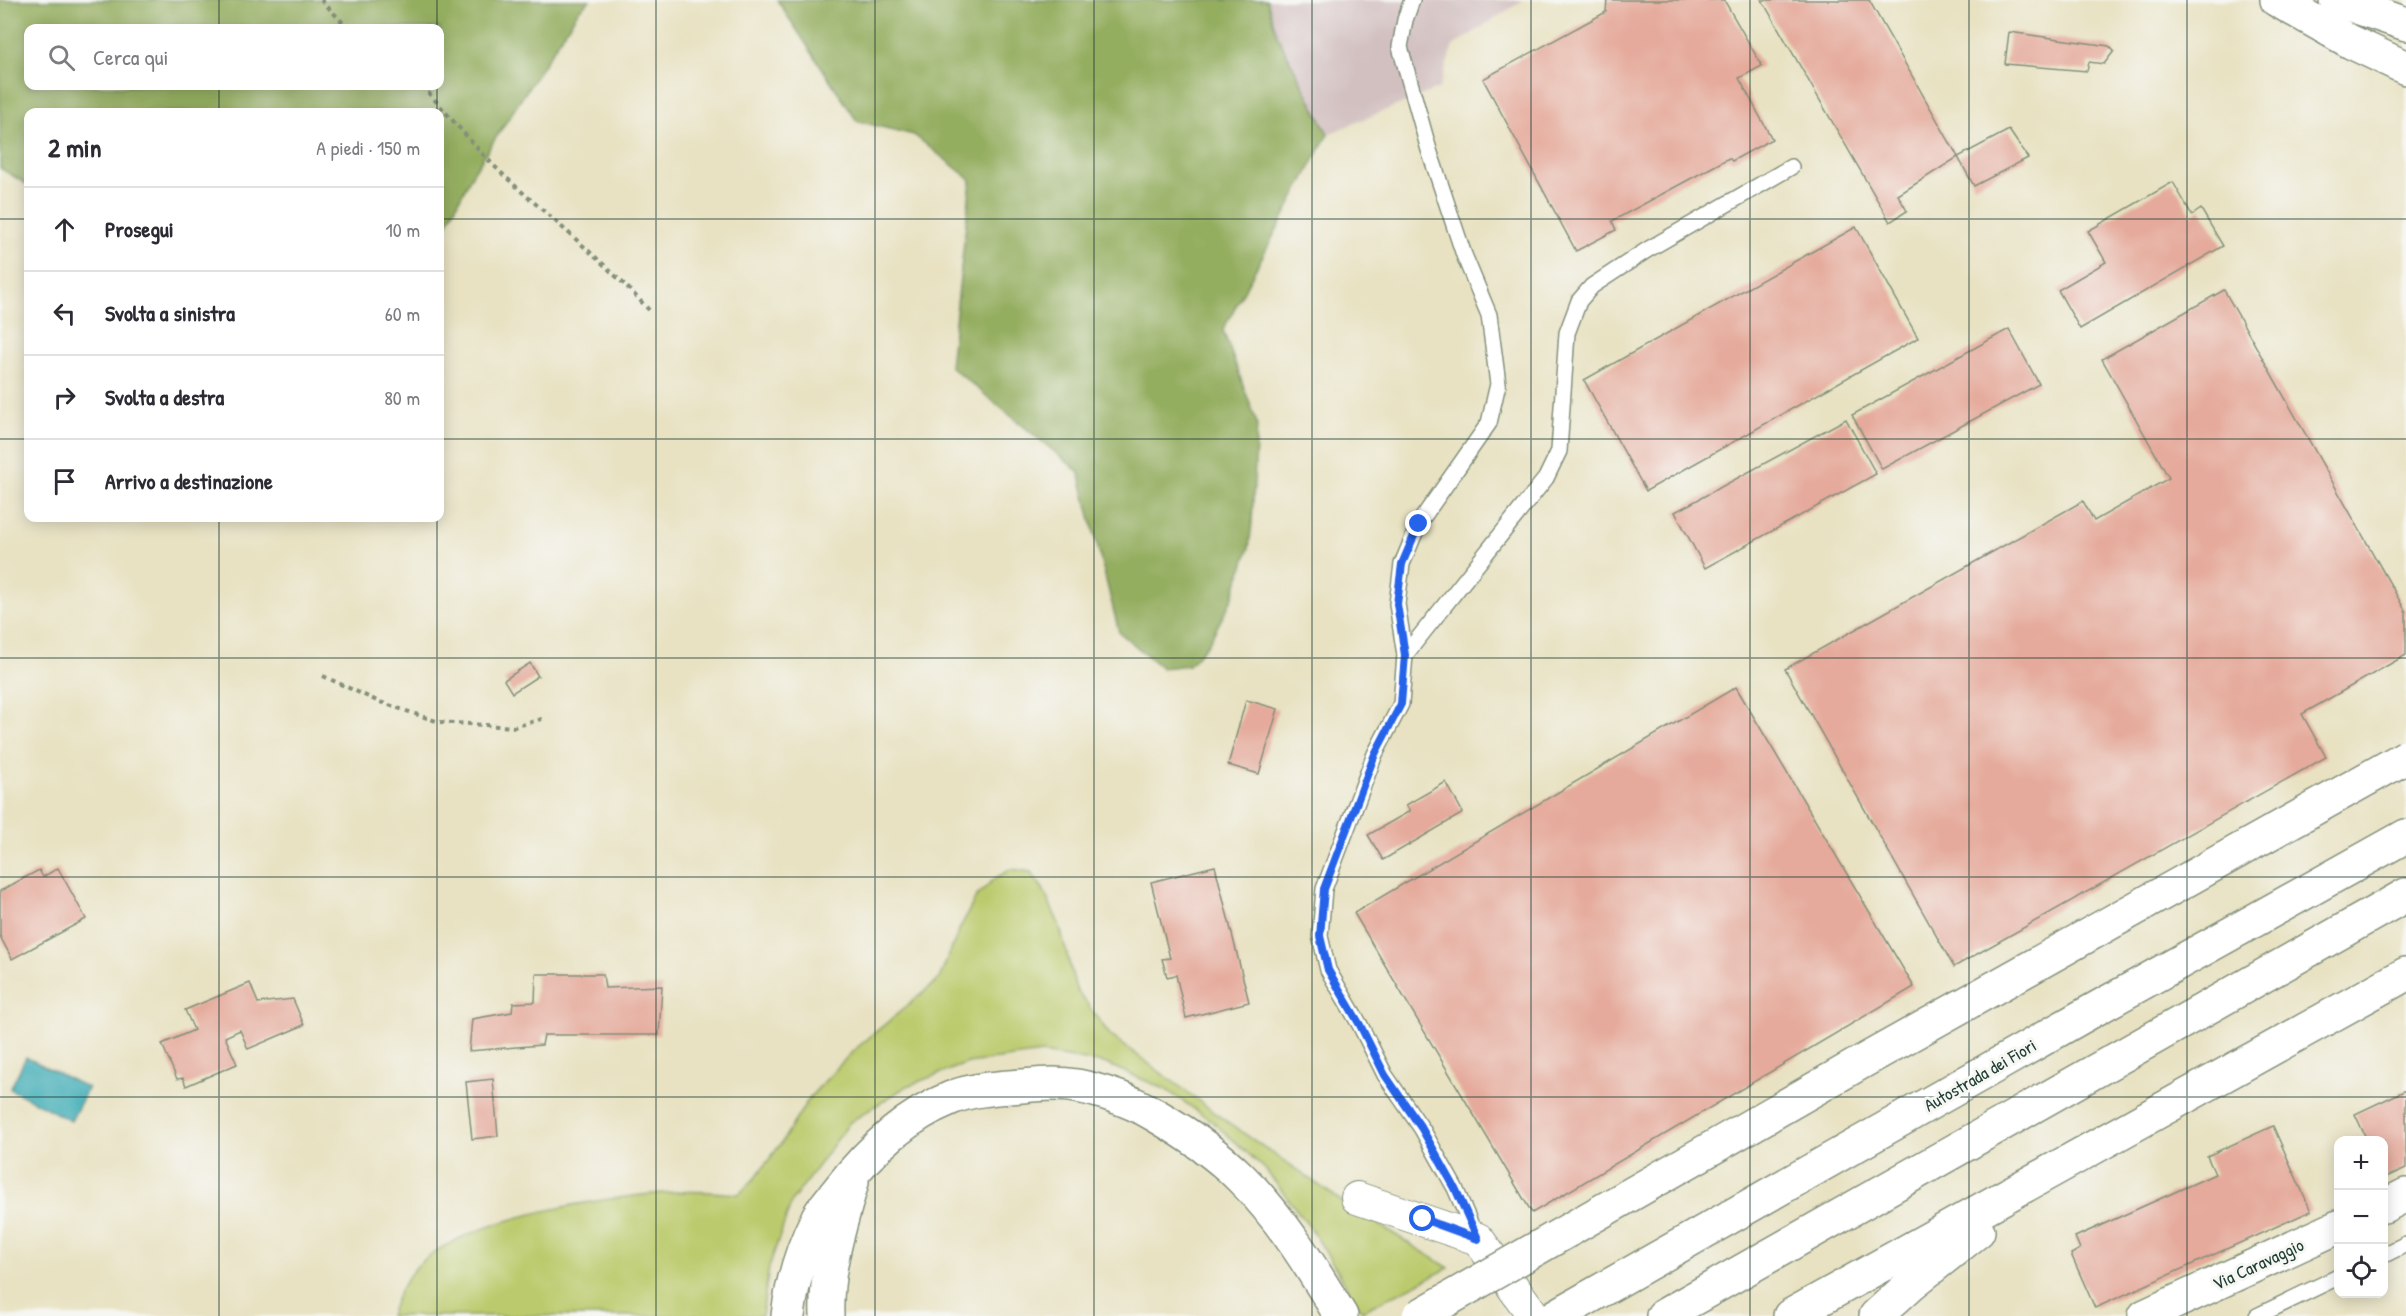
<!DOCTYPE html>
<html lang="it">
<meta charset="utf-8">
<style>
:root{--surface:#fff;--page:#f7f7f7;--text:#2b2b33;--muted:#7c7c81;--line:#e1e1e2}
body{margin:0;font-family:"Patrick Hand",sans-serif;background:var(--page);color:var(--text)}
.controls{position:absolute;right:18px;bottom:18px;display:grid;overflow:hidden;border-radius:12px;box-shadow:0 3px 15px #0003}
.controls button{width:54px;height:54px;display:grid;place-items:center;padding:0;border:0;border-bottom:2px solid var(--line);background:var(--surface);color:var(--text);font:30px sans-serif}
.stop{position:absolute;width:18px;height:18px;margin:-14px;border:4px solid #2563eb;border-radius:50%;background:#fff}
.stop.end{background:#2563eb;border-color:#fff;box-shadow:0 2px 6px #0008}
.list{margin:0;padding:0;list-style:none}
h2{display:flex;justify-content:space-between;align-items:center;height:78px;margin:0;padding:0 24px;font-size:26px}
h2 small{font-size:20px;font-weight:400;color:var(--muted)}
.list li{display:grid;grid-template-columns:39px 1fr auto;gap:18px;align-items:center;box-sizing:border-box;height:84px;padding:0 24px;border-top:2px solid var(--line)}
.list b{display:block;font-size:22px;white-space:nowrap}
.list em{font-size:20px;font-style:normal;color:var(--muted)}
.icon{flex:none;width:33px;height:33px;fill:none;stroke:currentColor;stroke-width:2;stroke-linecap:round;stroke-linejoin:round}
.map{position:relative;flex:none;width:2406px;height:1316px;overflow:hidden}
.search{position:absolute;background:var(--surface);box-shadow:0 3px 15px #0003;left:24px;top:24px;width:420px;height:66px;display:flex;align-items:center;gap:15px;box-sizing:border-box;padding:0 21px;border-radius:12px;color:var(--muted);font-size:22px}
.panel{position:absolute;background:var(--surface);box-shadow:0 3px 15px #0003;left:24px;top:108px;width:420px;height:414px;border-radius:12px}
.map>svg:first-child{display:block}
.industrial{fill:#d2bfc0}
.green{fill:#bbca6c;stroke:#6d8450;stroke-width:1.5}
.forest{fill:#94ae60;stroke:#5a764a;stroke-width:1.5;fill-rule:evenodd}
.water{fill:#3aabb5;stroke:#2c7474;stroke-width:1.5}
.building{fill:#e5aa9b}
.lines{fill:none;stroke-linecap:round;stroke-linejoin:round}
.lane-casing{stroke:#84907b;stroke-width:18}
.street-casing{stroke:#84907b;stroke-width:34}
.secondary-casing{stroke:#84907b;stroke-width:36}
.highway-casing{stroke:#84907b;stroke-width:36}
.path{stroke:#84907b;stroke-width:4;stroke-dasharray:4.5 4.5;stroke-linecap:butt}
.lane{stroke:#fff;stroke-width:15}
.street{stroke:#fff;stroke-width:32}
.secondary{stroke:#fff;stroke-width:33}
.highway{stroke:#fff;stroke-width:33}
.highway-bridge-casing{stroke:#84907b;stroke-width:36;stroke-linecap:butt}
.highway-bridge{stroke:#fff;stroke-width:33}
.route{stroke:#2563eb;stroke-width:8}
.grid{fill:none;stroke:#1f3d34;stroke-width:1.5;stroke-opacity:0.55}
.labels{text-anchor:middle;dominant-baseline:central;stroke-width:6;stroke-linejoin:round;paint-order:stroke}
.street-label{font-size:18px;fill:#1f3d34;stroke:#f6f6f2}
</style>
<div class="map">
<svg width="2406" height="1316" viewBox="0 0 2406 1316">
<rect width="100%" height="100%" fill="#f6f6f2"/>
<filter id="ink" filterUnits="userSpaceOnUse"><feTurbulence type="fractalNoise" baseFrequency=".0167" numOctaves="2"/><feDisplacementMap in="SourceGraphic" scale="12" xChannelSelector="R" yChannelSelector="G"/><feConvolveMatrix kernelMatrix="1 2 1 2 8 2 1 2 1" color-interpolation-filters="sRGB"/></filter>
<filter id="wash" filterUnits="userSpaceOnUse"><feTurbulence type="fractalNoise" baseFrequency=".008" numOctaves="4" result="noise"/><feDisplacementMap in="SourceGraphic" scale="24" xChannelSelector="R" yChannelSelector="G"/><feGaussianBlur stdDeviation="1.35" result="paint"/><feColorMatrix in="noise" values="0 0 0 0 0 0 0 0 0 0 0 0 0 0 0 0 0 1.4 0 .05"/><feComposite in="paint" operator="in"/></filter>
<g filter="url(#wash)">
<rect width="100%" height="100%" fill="#e8e2c2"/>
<path class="industrial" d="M1267,0H1523L1453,46L1439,88L1328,134L1277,35Z"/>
<path class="green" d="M1011,869L1031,872L1043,889L1059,924L1076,989L1110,1035L1229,1123L1352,1208L1449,1268L1362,1311L1312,1230L1265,1169L1213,1122L1165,1089L1104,1063L1042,1053L968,1063L907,1086L850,1122L792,1201L769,1267L762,1316H390C397,1294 407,1273 425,1259C481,1215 605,1197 675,1192C696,1190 718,1193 739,1194L755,1178L780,1145L810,1097L853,1051L939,979L960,928L976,897L994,879Z"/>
<g class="forest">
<path d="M0,0H590L579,10L473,173L440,238V112H28V185L0,168ZM28,28H440V86H28Z"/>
<path d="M777,0H1267L1277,35L1328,134L1223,330L1257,423L1252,523L1249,548L1232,599L1208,644L1189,665L1162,668L1119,632L1079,472L950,366L971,180L914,135L857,121Z"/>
</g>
<path class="water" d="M26,1057L88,1088L71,1121L10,1089Z"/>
<g id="blocks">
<g class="building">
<path d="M1607,0H1724L1762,66L1739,78L1772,139L1732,161L1729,158L1612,221L1616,230L1576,251L1483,79L1606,12Z"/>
<path d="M1762,0H1869L1958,157L1898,195L1907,211L1890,222Z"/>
<path d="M2009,32L2109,46L2114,51L2104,64L2089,62L2087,71L2005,64Z"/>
<path d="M2009,130L2028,158L1974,186L1958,157Z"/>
<path d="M2173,182L2192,215L2201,209L2223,246L2080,329L2058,290L2106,262L2088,231Z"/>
<path d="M1856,227L1918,338L1646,491L1584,380Z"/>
<path d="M2224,290L2406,612V655L2302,714L2326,757L1954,967L1785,669L2083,501L2094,521L2169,478L2102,359Z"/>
<path d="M2009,329L2039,384L1882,469L1852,415Z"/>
<path d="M1846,419L1876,474L1705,568L1675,512Z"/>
<path d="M530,663L538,676L512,693L504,680Z"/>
<path d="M1736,687L1914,987L1532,1213L1354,913Z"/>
<path d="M1246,700L1278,709L1259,774L1228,765Z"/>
<path d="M1446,782L1463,813L1383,860L1368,835L1410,811L1406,805Z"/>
<path d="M1215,866L1249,1002L1186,1018L1176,975L1167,977L1162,959L1170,958L1151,882Z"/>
<path d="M58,868L86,919L12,959L0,936V891L39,870L43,877Z"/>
<path d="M536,974H603L605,988L662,986L659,1035H544L542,1045L469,1051L472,1019L512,1012L513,1003L535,1002Z"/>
<path d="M250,983L258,1003L293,999L304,1025L248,1049L240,1030L225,1037L237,1064L186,1086L183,1078L177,1079L162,1044L194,1030L185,1010Z"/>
<path d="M493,1079L498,1136L472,1139L466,1082Z"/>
<path d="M2406,1090V1168L2384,1178V1140H2367L2355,1114Z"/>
<path d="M2273,1126L2311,1211L2095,1308L2071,1254L2080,1249L2075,1237L2215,1174L2207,1156Z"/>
</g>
</g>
</g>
<g filter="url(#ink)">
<use href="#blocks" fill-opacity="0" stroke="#84907b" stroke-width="1.5"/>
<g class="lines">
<g class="lane-casing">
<g id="lane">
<path d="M1412,0L1405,20L1400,47L1429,150L1464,255L1489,315L1498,384L1489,423L1419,523L1402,564L1397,604L1405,655L1401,704L1375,754L1324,889L1320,936L1328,970L1360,1025L1385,1075L1422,1129L1455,1188L1476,1237"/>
<path d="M1405,655L1546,478L1559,451L1567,333L1579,301L1592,286L1647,250L1791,167"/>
<path d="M2384,1255L2406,1244"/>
<path d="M2257,1316L2338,1277"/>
</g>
</g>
<g class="street-casing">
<path id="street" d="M1357,1198L1478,1239L1534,1316"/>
</g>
<g class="secondary-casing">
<g id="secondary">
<path d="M2384,1206L2406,1195"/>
<path d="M2145,1316L2338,1227"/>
</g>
</g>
<g class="highway-casing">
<g id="highway">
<path d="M2277,0L2351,42L2406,68"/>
<path d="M2336,0L2406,24"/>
<path d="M788,1316C792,1281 802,1249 818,1217C823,1208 830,1200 837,1192C867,1153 904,1117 951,1098C972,1089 999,1088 1022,1086C1032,1085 1043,1084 1054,1084C1086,1084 1129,1099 1157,1116C1186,1133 1216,1153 1240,1177C1281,1217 1312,1268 1341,1316"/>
<path d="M827,1316C825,1270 840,1226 852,1182"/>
<path d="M1556,1316L2083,1016L2406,836"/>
<path d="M1663,1316L2406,895"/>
<path d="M1790,1316L2406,974"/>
<path d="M1876,1316L1911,1284L1978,1231"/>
</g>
</g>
<g class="path">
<path d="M321,0L348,28"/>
<path d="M422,86C451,117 477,151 509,180C556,223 606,263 649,310"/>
<path d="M323,676L377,701L439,722L514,727L542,719"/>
</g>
<use href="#lane" class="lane"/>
<use href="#street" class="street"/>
<use href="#secondary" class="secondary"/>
<use href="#highway" class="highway"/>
<g class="highway-bridge-casing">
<path id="highway-bridge" d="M1419,1316L1860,1063L2406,757"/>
</g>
<use href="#highway-bridge" class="highway-bridge"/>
</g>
</g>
<g class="lines" filter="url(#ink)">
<path class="route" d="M1419,524L1402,564L1397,604L1405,655L1401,704L1375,754L1324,889L1320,936L1328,970L1360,1025L1385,1075L1422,1129L1455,1188L1478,1239L1423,1219"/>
</g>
<path class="grid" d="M219,0V28M437,0V28M656,0V1316M875,0V1316M1094,0V1316M1312,0V1316M1531,0V1316M1750,0V1316M1969,0V1316M2187,0V1316M219,86V112M437,86V112M0,219H28M440,219H2406M0,439H28M440,439H2406M219,518V1316M437,518V1316M0,658H2406M0,877H2406M0,1097H2406"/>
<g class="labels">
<g class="street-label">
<text transform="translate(1980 1075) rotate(-30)">Autostrada dei Fiori</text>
<text transform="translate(2258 1264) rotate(-25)">Via Caravaggio</text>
</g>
</g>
</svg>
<div class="controls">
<button>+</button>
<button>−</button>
<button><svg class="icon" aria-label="locate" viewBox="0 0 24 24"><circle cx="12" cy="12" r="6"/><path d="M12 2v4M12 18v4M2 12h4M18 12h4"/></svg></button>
</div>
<div class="stop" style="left:1423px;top:1219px"></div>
<div class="stop end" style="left:1419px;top:524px"></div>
<div class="search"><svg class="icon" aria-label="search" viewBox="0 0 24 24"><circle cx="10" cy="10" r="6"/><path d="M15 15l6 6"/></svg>Cerca qui</div>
<section class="panel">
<h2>2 min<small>A piedi · 150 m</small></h2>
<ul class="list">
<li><svg class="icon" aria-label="ahead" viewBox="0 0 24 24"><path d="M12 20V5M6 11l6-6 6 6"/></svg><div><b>Prosegui</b></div><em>10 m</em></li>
<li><svg class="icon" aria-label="left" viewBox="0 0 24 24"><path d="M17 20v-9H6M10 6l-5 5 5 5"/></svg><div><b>Svolta a sinistra</b></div><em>60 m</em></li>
<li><svg class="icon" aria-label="right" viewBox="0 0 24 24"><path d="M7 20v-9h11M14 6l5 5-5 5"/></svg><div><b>Svolta a destra</b></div><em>80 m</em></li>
<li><svg class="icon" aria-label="arrive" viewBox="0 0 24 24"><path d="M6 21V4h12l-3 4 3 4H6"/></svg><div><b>Arrivo a destinazione</b></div></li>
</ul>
</section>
</div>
